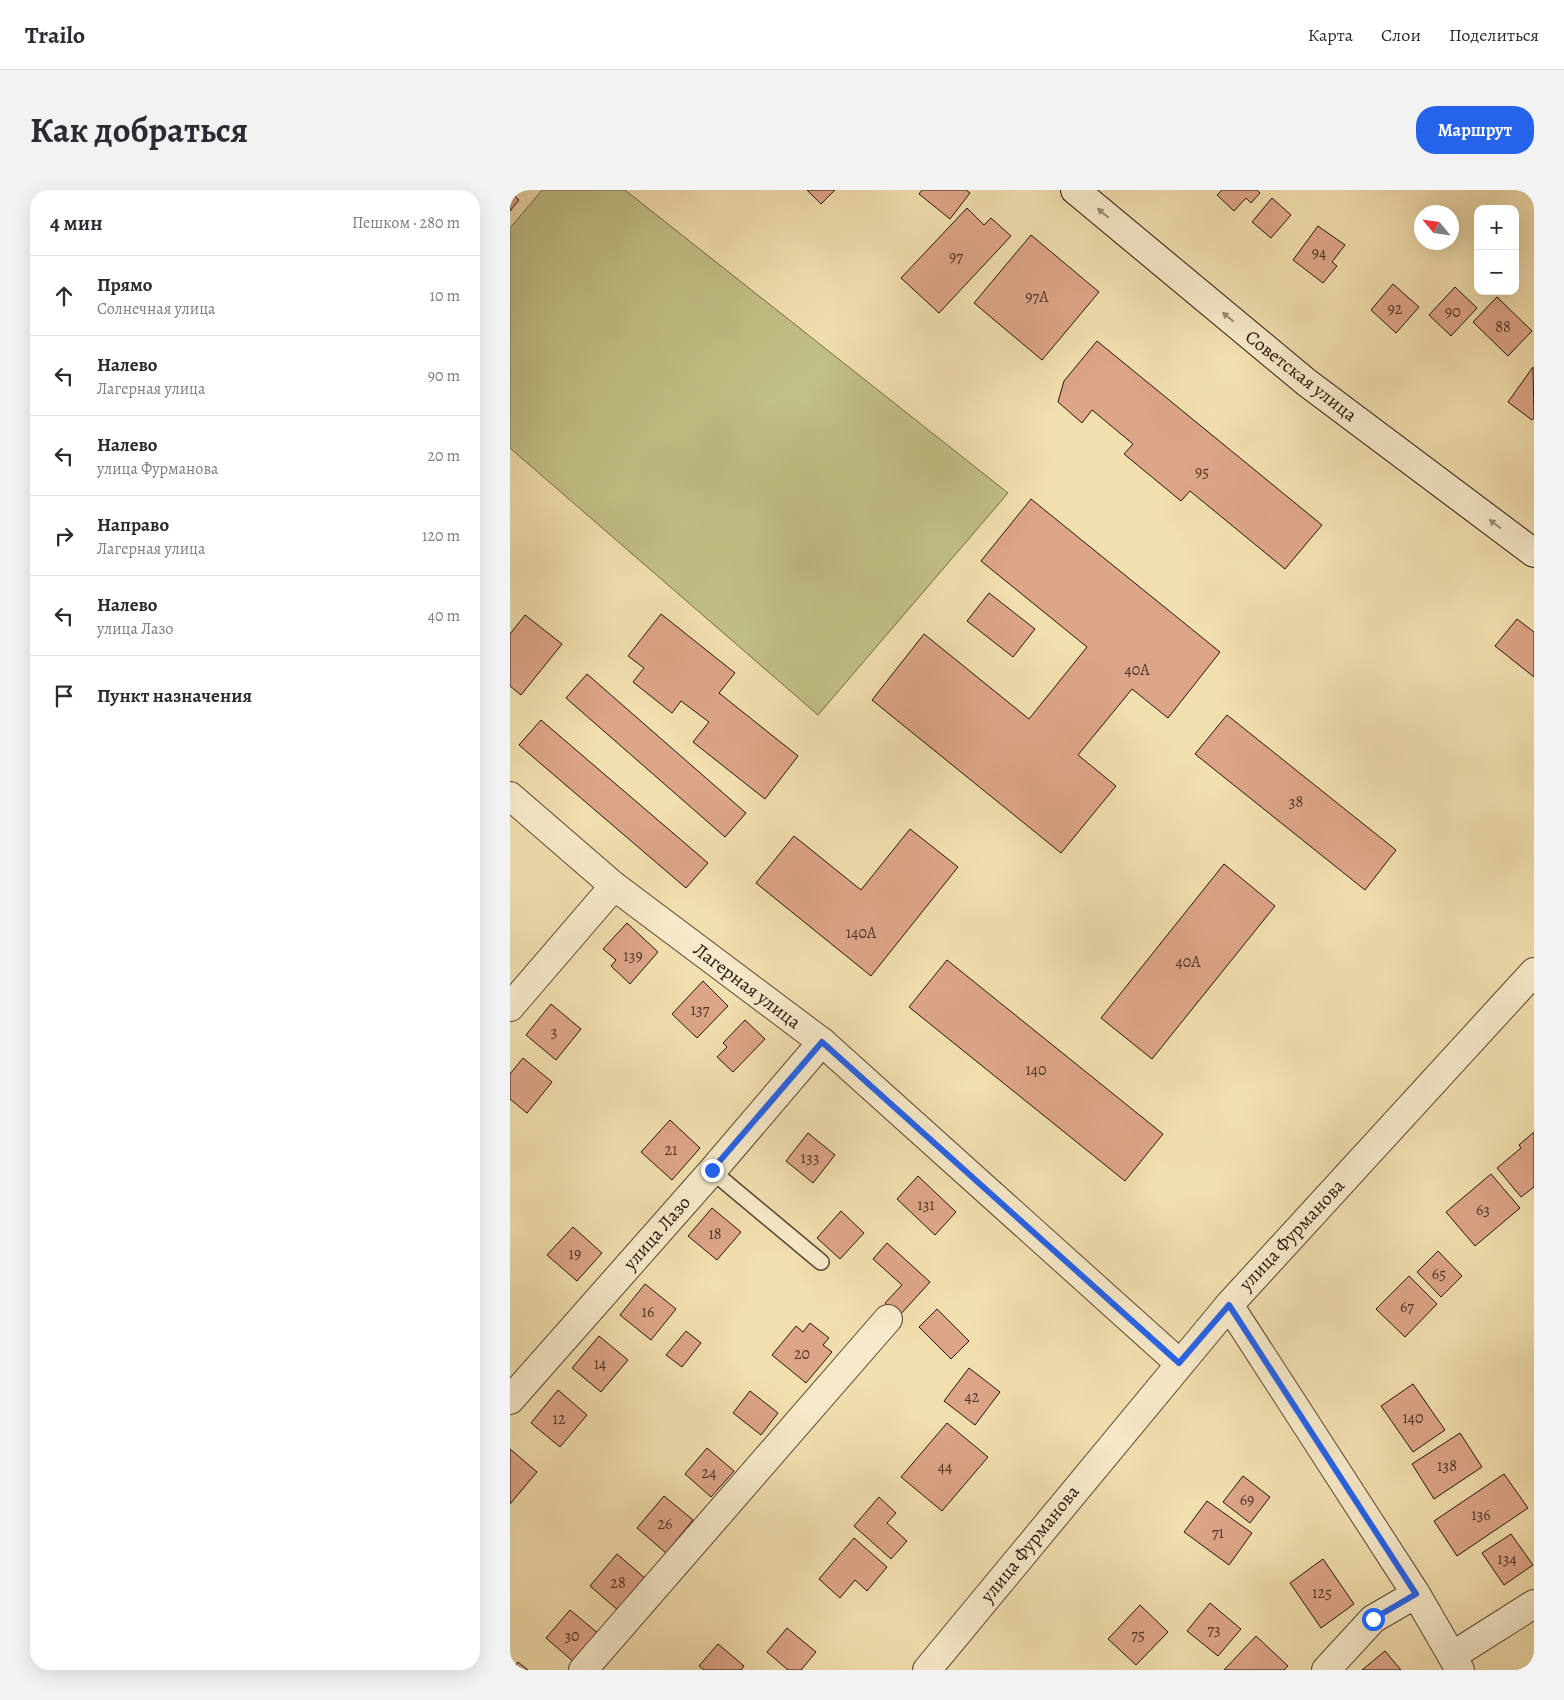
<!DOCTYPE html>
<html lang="ru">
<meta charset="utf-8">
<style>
:root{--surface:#fff;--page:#f2f2f3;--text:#2b2b33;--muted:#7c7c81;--line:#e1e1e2;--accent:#2563eb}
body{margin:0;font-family:Alegreya,serif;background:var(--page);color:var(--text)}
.controls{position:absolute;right:15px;top:15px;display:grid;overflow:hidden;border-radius:10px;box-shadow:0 5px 20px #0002}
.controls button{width:45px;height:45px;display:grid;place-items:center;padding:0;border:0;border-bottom:1px solid var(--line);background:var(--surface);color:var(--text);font:25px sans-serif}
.compass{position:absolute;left:904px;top:15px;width:45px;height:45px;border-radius:50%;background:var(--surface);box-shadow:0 5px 20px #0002;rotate:299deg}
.stop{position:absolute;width:15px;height:15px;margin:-11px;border:4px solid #2563eb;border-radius:50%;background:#fff}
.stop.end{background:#2563eb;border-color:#fff;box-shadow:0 1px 5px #0008}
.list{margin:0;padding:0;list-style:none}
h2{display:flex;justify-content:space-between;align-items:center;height:65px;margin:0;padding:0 20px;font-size:21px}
h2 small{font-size:16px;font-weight:400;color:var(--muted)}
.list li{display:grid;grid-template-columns:32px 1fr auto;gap:15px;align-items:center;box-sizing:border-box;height:80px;padding:0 20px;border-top:1px solid var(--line)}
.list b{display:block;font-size:19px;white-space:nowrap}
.list p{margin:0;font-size:16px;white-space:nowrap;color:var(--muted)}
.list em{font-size:16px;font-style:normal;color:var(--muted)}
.icon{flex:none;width:28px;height:28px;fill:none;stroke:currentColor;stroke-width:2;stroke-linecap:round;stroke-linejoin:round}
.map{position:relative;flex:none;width:1024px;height:1480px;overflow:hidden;border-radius:20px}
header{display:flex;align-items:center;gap:30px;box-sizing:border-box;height:70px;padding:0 25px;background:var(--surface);border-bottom:1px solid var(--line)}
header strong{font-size:24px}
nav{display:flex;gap:28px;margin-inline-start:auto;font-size:18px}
.intro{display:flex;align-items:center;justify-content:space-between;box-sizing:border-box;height:120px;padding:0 30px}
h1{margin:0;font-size:35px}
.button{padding:12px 22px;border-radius:20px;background:var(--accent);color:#fff;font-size:18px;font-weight:700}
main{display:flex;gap:30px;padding:0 30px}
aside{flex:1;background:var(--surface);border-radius:20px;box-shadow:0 5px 20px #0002}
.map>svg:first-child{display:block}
.green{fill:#c1c086;stroke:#726948}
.building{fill:#dda588;stroke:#24120b}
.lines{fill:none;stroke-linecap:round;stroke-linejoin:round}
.service-casing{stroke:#584534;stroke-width:18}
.minor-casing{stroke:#584534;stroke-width:30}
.secondary-casing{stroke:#24120b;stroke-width:30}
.service{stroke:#f7eaca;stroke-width:15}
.minor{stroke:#f7eaca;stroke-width:28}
.secondary{stroke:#f7eaca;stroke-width:28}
.oneway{fill:#988974}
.route{stroke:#2563eb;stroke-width:6}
.labels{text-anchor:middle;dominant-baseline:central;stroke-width:4;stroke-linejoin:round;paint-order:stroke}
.number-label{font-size:16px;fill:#52372a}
.street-label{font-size:19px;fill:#24120b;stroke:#f7eaca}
</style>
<header>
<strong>Trailo</strong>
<nav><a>Карта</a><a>Слои</a><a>Поделиться</a></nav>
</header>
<div class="intro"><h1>Как добраться</h1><a class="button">Маршрут</a></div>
<main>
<aside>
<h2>4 мин<small>Пешком · 280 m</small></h2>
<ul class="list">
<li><svg class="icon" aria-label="ahead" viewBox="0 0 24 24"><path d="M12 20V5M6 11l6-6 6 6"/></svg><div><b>Прямо</b><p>Солнечная улица</p></div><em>10 m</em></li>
<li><svg class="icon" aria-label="left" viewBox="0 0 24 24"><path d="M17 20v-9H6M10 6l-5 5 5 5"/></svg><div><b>Налево</b><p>Лагерная улица</p></div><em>90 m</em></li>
<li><svg class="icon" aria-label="left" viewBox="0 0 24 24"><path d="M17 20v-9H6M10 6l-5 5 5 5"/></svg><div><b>Налево</b><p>улица Фурманова</p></div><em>20 m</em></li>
<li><svg class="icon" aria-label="right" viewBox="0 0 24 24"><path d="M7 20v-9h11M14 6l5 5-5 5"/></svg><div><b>Направо</b><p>Лагерная улица</p></div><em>120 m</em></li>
<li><svg class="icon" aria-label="left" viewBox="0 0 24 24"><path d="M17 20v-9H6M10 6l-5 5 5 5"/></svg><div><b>Налево</b><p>улица Лазо</p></div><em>40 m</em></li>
<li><svg class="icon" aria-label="arrive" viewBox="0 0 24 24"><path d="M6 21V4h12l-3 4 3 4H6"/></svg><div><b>Пункт назначения</b></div></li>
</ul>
</aside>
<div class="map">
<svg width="1024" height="1480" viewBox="0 0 1024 1480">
<rect width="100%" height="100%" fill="#f2dfae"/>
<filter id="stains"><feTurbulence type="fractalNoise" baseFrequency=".004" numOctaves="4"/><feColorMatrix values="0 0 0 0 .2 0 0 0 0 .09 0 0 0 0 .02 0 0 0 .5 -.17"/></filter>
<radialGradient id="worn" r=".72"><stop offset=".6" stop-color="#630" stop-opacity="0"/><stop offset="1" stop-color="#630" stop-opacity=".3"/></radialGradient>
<path class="green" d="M32,0H115L498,303L308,525L0,258V38Z"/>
<g class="building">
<path d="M297,0H325L311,14Z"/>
<path d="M412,0H456L460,3L440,29L409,4Z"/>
<path d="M712,0H747L750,3L741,13L736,8L724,21L707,5Z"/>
<path d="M0,2L9,10L0,21Z"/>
<path d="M762,8L781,25L761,48L742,32Z"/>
<path d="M457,18L474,35L481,28L501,46L429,123L391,88Z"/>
<path d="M808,36L835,55L822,72L827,76L813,93L783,70Z"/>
<path d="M521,45L589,102L532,170L464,113Z"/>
<path d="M883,94L909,117L886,143L861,120Z"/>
<path d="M945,97L967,118L941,146L919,125Z"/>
<path d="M987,107L1022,141L998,166L963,132Z"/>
<path d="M587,151L812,335L775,379L680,301L671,311L614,264L623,254L582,220L572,233L548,212L554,191Z"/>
<path d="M1023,177L1024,228L1022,230L998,212Z"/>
<path d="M521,309L710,462L658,528L622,499L568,565L606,596L551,663L362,510L414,444L519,529L577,457L471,371Z"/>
<path d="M479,403L525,439L503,467L457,431Z"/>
<path d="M151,424L225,483L209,503L288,566L255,609L183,552L199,532L171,511L162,523L123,492L134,478L118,466Z"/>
<path d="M15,425L52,454L11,505L0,496V444Z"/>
<path d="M1007,429L1024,442V487L985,456Z"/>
<path d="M77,484L236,623L215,647L56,508Z"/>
<path d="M717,525L886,660L855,700L685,564Z"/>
<path d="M31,530L198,673L176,698L9,555Z"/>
<path d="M400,639L448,677L361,786L246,693L284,646L351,700Z"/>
<path d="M714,674L765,716L642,869L591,828Z"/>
<path d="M117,733L148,762L120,794L101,776L106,770L93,759Z"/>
<path d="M437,770L653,944L615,991L399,817Z"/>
<path d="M193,791L218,816L187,848L162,824Z"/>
<path d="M41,814L71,839L46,870L16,845Z"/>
<path d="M235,830L255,849L223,882L207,867L217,857L213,853Z"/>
<path d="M13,868L42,892L17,923L0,909V884Z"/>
<path d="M160,930L190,958L162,990L131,962Z"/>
<path d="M1024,942V997L1011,1007L987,978L1011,958L1009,955Z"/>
<path d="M298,943L325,965L303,993L276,971Z"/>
<path d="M981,984L1010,1018L965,1056L936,1022Z"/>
<path d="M408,986L446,1022L425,1045L387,1009Z"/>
<path d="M202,1018L231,1042L207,1070L178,1046Z"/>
<path d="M331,1021L354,1043L330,1069L307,1048Z"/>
<path d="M63,1037L92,1063L67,1091L37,1065Z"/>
<path d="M377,1053L420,1092L389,1126L375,1113L392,1095L363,1069Z"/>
<path d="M928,1061L952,1086L931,1107L907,1082Z"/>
<path d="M899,1086L927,1114L895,1147L866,1119Z"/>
<path d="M135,1094L166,1119L141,1150L110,1125Z"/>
<path d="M427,1119L459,1151L441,1169L409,1137Z"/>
<path d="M300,1133L319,1148L313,1155L322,1162L296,1193L262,1165L286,1136L293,1142Z"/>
<path d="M176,1141L191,1153L172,1177L156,1165Z"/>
<path d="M89,1146L118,1170L91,1202L62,1178Z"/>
<path d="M459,1178L490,1202L465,1235L434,1211Z"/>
<path d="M903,1194L935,1240L903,1262L871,1216Z"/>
<path d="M48,1200L77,1225L50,1257L21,1233Z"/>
<path d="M240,1201L268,1223L251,1245L223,1223Z"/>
<path d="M437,1233L478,1267L432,1321L391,1287Z"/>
<path d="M950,1243L972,1277L924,1309L902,1274Z"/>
<path d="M197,1258L224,1281L201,1307L175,1284Z"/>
<path d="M0,1259L27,1282L0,1314Z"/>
<path d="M994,1284L1018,1318L947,1366L924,1331Z"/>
<path d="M733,1286L760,1307L740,1333L713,1312Z"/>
<path d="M154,1306L183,1330L156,1363L127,1338Z"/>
<path d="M369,1307L386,1323L377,1333L397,1351L381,1369L344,1336Z"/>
<path d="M697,1311L742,1343L719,1375L674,1342Z"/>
<path d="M1001,1344L1023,1375L994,1395L972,1363Z"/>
<path d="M344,1348L377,1377L357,1401L345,1390L330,1408L309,1389Z"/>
<path d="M107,1364L136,1389L109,1421L80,1396Z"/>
<path d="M813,1369L844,1414L811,1438L780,1393Z"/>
<path d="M700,1413L731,1439L708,1466L677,1441Z"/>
<path d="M630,1415L658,1442L626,1475L598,1449Z"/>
<path d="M60,1420L89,1444L65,1473L36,1448Z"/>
<path d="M277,1438L306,1462L291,1480H278L257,1462Z"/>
<path d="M746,1446L778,1476L774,1480H714Z"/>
<path d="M208,1454L234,1476L231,1480H194L189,1476Z"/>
<path d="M875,1461L891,1480H852Z"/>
<path d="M8,1472L18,1480H2Z"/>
</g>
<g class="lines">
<g class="service-casing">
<path id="service" d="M202,981L311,1072"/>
</g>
<g class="minor-casing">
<g id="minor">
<path d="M0,606L104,696L312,852L669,1173"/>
<path d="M0,817L104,696"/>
<path d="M719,1115L906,1404L950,1480"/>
<path d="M0,1210L202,981L312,852"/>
<path d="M942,1466L1024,1414"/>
<path d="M73,1480L378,1129"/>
<path d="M417,1480L719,1115L1024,782"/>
<path d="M816,1480L863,1429L906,1404"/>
</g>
</g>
<g class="secondary-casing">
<path id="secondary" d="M565,0L796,192L1024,363"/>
</g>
<use href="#service" class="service"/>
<use href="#minor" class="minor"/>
<use href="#secondary" class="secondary"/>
</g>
<defs><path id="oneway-solid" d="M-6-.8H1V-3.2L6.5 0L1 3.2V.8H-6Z" transform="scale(1.25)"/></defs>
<g class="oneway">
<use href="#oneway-solid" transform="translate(593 23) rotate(-140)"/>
<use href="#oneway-solid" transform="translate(718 127) rotate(-140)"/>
<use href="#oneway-solid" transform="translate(985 334) rotate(-143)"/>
</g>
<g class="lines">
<path class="route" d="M202,980L312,852L669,1173L719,1115L906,1404L863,1429"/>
</g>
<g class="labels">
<g class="number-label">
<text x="809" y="63">94</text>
<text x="446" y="67">97</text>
<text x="527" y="107">97А</text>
<text x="885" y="119">92</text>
<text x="943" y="122">90</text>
<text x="993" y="137">88</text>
<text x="692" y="282">95</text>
<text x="627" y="480">40А</text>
<text x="786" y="612">38</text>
<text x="351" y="743">140А</text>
<text x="123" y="766">139</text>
<text x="678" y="772">40А</text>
<text x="190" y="820">137</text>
<text x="44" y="842">3</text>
<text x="526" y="880">140</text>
<text x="161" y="960">21</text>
<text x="300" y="968">133</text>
<text x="416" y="1015">131</text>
<text x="973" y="1020">63</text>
<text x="205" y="1044">18</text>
<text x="65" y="1064">19</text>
<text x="929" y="1084">65</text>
<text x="897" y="1117">67</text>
<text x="138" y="1122">16</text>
<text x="292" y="1164">20</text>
<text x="90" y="1174">14</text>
<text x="462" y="1207">42</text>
<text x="903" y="1228">140</text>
<text x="49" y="1229">12</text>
<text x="937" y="1276">138</text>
<text x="435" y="1277">44</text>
<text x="199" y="1283">24</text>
<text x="737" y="1310">69</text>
<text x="971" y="1325">136</text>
<text x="155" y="1334">26</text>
<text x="708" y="1343">71</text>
<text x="997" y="1369">134</text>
<text x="108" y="1393">28</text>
<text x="812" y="1403">125</text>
<text x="704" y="1440">73</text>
<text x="628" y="1445">75</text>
<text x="62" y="1446">30</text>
</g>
<g class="street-label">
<text transform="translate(791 186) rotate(38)">Советская улица</text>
<text transform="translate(237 796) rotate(37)">Лагерная улица</text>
<text transform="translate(147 1043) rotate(-49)">улица Лазо</text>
<text transform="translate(782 1045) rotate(-47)">улица Фурманова</text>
<text transform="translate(520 1354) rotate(-51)">улица Фурманова</text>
</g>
</g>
<rect width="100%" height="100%" filter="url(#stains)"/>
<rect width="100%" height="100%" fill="url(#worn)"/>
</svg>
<div class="controls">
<button>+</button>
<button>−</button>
</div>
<svg class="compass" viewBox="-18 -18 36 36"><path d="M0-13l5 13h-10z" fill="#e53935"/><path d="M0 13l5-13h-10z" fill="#7c7c81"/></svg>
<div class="stop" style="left:863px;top:1429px"></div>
<div class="stop end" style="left:202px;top:980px"></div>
</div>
</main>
